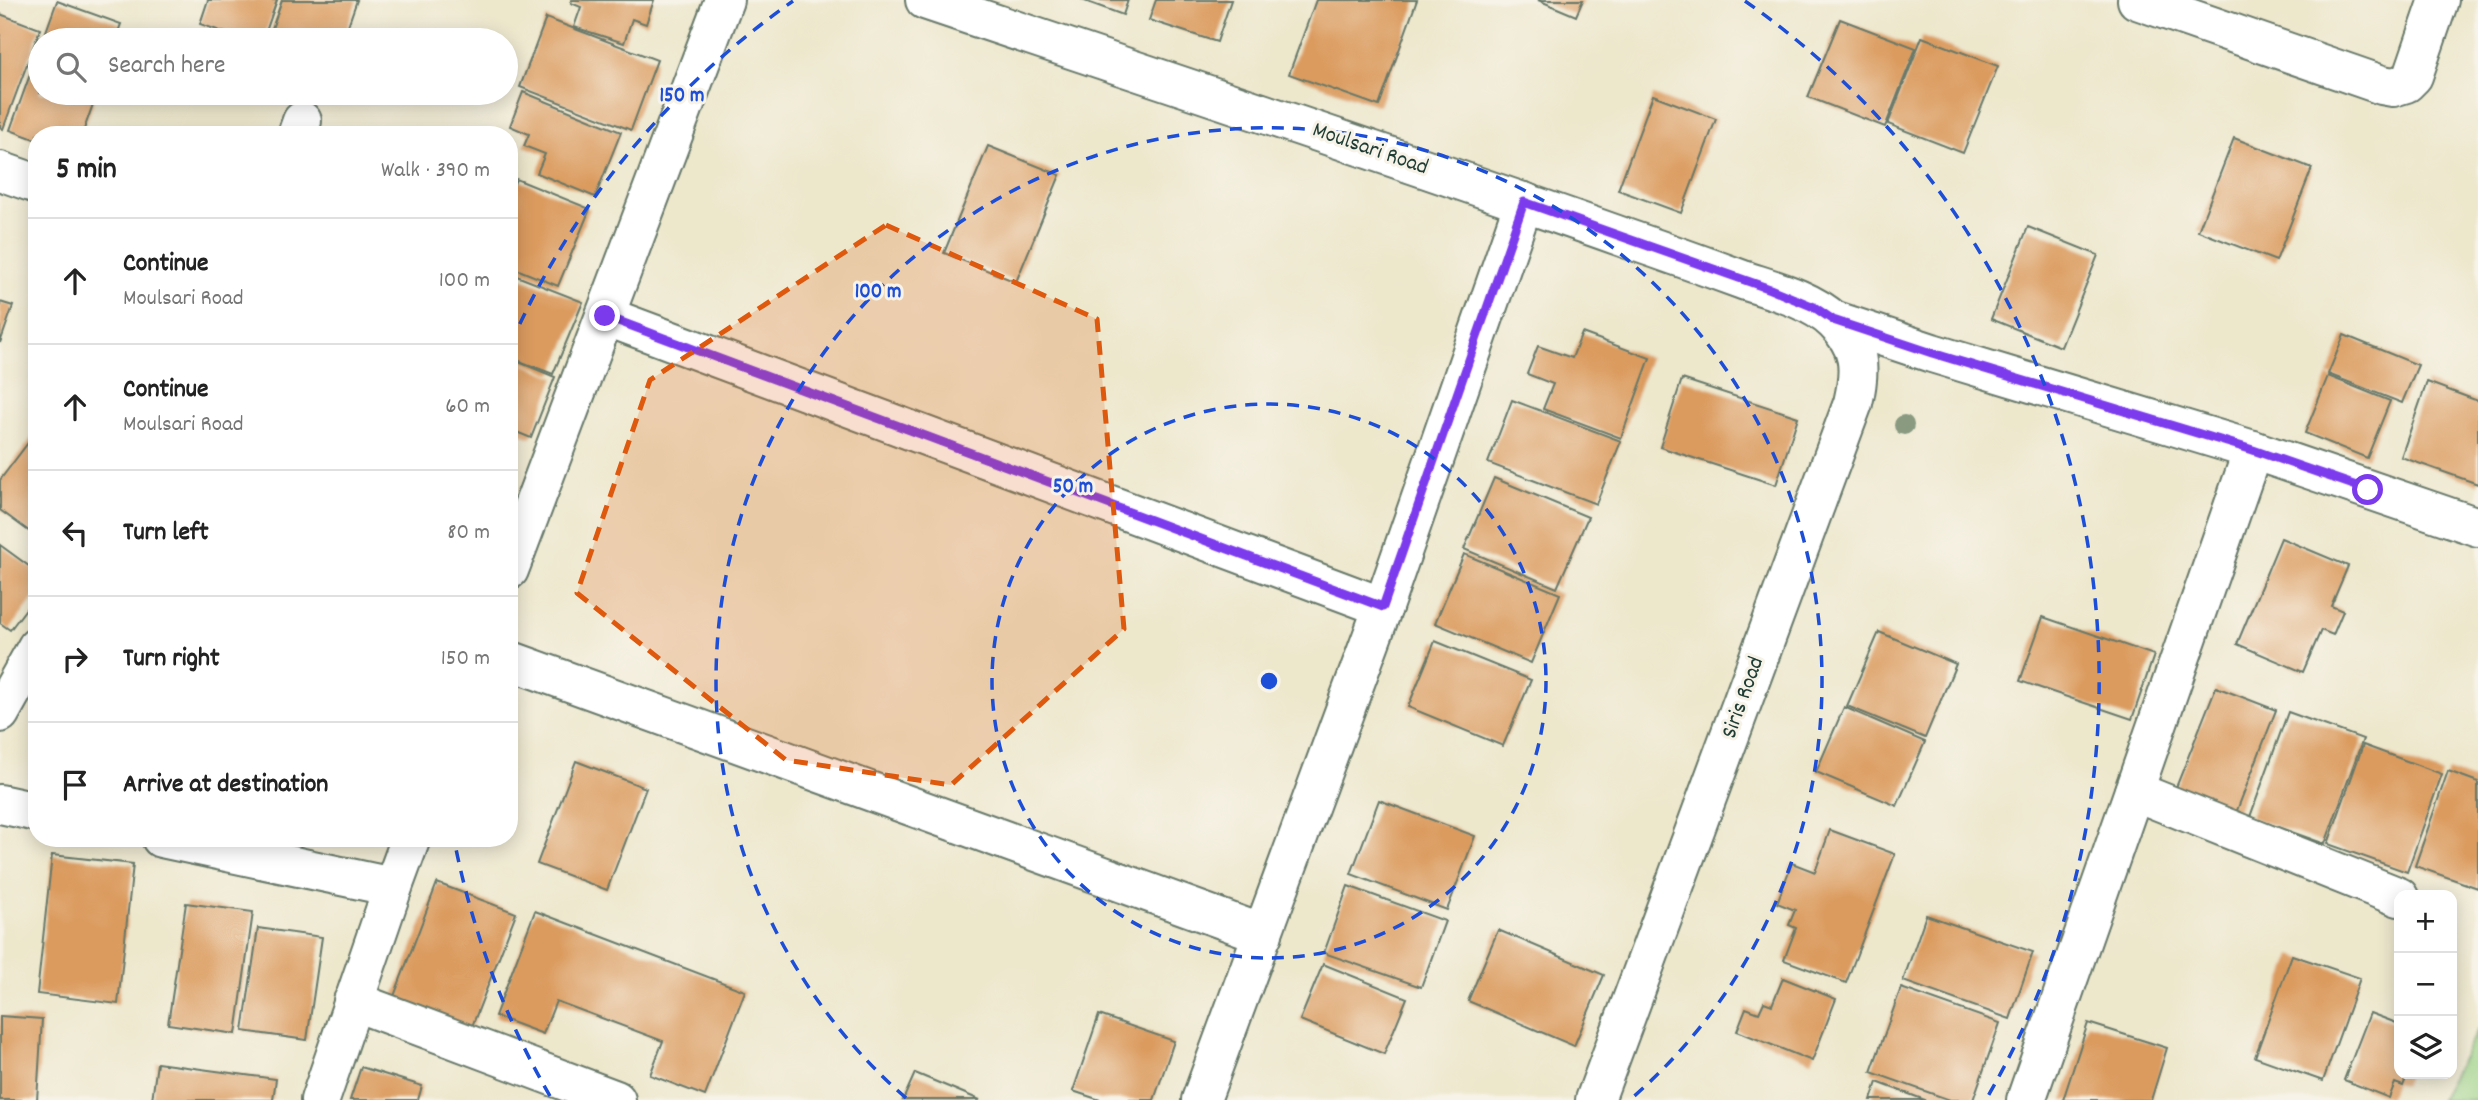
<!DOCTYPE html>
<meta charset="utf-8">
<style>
:root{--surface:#fff;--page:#f2f2f2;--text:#222;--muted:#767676;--line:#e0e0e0}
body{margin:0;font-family:Dekko,sans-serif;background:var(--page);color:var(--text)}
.controls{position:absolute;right:21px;bottom:21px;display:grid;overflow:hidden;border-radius:14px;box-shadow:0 4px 18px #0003}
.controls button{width:63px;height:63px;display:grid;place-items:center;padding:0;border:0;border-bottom:2px solid var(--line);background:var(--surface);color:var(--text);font:35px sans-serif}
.stop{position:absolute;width:21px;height:21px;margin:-16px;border:5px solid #7c3aed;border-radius:50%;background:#fff}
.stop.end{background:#7c3aed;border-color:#fff;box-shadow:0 2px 7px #0008}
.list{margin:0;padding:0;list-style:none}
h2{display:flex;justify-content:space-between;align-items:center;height:91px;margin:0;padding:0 28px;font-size:30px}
h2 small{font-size:23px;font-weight:400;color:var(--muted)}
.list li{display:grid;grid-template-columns:46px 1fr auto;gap:21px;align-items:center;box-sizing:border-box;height:126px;padding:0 28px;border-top:2px solid var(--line)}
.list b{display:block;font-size:26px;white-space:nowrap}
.list p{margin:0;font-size:23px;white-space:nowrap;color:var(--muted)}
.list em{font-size:23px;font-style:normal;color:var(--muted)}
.icon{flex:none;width:38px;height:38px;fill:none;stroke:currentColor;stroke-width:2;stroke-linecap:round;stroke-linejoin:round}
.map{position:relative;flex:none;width:2478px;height:1100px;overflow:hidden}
.search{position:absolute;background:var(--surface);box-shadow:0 4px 18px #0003;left:28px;top:28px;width:490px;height:77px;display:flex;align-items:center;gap:18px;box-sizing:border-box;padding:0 24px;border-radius:38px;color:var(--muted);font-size:26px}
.panel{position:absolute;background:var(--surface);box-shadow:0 4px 18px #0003;left:28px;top:126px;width:490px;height:721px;border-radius:28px}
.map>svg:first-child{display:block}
.green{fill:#99d184;stroke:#5c875c;stroke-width:2}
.building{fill:#db9b5e}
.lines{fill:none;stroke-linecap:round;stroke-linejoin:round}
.minor-casing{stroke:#677869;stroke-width:42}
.minor{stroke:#fff;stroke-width:38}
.tree{fill:#899a81}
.route{stroke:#7c3aed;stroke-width:9}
.marked{fill:#de580e;fill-opacity:0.2;stroke:#de580e;stroke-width:5;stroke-dasharray:14 9;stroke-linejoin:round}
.ring{fill:none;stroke:#1d4ed8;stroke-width:3.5;stroke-dasharray:12 9}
.labels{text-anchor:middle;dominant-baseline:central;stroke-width:6;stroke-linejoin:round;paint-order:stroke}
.street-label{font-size:23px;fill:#1f3d34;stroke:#f7f3e8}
.centre{fill:#1d4ed8;stroke:#f7f3e8;stroke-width:3.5}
.ring-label{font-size:21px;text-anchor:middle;font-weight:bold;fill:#1d4ed8;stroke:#f7f3e8;stroke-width:6;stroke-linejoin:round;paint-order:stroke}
</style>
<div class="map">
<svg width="2478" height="1100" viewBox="0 0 2478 1100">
<rect width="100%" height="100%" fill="#f7f3e8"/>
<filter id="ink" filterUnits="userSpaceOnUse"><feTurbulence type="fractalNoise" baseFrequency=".0143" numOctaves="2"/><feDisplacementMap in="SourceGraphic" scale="14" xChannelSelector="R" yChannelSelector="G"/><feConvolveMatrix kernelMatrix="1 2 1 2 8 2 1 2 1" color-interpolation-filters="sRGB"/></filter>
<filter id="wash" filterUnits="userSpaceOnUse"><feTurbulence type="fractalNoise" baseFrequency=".00686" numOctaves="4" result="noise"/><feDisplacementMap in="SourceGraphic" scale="28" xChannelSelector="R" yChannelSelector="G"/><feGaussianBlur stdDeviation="1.57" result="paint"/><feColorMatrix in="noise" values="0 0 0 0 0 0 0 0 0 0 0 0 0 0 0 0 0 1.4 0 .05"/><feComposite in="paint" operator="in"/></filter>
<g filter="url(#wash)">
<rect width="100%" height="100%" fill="#ede7cc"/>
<path class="green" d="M2478,1029V1100H2440Z"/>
<g id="blocks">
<g class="building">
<path d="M208,0H277L263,40H246L200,24Z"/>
<path d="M282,0H357L343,40H268Z"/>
<path d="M572,0H654L646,24L632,19L624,43L574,27L581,7L571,3Z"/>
<path d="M1082,0H1128L1123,15Z"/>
<path d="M1156,0H1231L1217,42L1149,20Z"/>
<path d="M1316,0H1417L1379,106L1289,74Z"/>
<path d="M1538,0H1583L1576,16Z"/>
<path d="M57,1L121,24L115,40H43Z"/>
<path d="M0,14L40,29L3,129L0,127Z"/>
<path d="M546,18L657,60L631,130L520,87Z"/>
<path d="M1840,19L1916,48L1885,127L1808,97Z"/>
<path d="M1922,37L1998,66L1963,153L1888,124Z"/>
<path d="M40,47V93H97L82,135H37V140L10,130Z"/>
<path d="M523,92L621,132L595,197L537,173L545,154L524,146L529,134L510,126Z"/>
<path d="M1653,95L1716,119L1681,213L1618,190Z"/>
<path d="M2234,138L2312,168L2276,261L2198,231Z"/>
<path d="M988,146L1060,175L1016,282L944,253Z"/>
<path d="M516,179L590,209L558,286L509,266V195Z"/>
<path d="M2028,227L2098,255L2061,347L1991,319Z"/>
<path d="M509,273L583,302L553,374L509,357Z"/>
<path d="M0,302L13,306L0,343Z"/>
<path d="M1582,333L1650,358L1621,438L1543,409L1553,384L1527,374L1538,346L1572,358Z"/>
<path d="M2344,335L2418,365L2402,403L2328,374Z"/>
<path d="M509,358L555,377L531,438L509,429Z"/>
<path d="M2328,376L2390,401L2367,458L2305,433Z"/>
<path d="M1682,379L1798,417L1776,485L1660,447Z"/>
<path d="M2427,382L2478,401V484L2401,457Z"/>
<path d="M1512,400L1621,441L1596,504L1488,463Z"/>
<path d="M37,431V537L0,510V480Z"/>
<path d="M1494,478L1588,517L1557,588L1464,549Z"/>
<path d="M2281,538L2348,566L2331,606L2343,611L2333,635L2321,630L2303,672L2237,644Z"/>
<path d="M0,545L37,572V594L10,630L0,623Z"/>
<path d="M1464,554L1560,594L1531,663L1435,623Z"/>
<path d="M2043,617L2154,655L2132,719L2020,681Z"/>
<path d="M1879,632L1956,664L1925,738L1847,706Z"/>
<path d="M1435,641L1531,680L1503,746L1408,707Z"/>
<path d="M2216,687L2276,710L2236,813L2175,790Z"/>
<path d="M1844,707L1925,742L1897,806L1816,772Z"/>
<path d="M2288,712L2363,739L2325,844L2250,817Z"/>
<path d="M2363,745L2442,774L2407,872L2328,844Z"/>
<path d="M576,761L646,788L607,890L537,864Z"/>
<path d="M2448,771L2478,782V888L2415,866Z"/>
<path d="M1379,800L1475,836L1447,910L1351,874Z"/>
<path d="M1830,830L1895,854L1846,983L1784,960L1796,928L1789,925L1795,910L1777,903L1792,863L1815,872Z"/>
<path d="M52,855L133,864L118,1004L37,994Z"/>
<path d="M437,883L516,913L471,1029L393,999Z"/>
<path d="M1348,886L1445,921L1421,987L1324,953Z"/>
<path d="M186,903L253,912L236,1034L168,1024Z"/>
<path d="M535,911L745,991L705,1096L650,1075L663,1041L556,1001L543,1034L495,1016Z"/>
<path d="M1926,915L2033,952L2010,1019L1903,981Z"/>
<path d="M258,928L322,937L307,1040L243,1031Z"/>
<path d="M1498,930L1604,975L1574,1046L1468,1001Z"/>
<path d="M2292,955L2360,978L2323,1081L2255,1057Z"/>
<path d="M1323,964L1407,998L1384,1054L1300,1020Z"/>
<path d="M1783,978L1836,999L1812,1061L1737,1031L1746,1008L1759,1013L1764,1002L1772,1005Z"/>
<path d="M1901,988L2000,1023L1973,1100H1950L1871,1072Z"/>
<path d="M2370,1013L2399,1024V1074H2408L2403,1086L2395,1083L2389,1098L2344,1080Z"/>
<path d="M1099,1015L1174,1041L1154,1100H1100L1073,1091Z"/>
<path d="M0,1016L42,1019L37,1100H0Z"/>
<path d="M2088,1023L2167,1048L2151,1100H2063Z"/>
<path d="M157,1063L276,1079L273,1100H152Z"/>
<path d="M361,1067L422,1086L418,1100H350Z"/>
<path d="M915,1073L980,1100H903Z"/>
<path d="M1877,1082L1925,1100H1871Z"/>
</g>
</g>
</g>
<g filter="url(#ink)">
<use href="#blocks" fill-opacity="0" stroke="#677869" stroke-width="2"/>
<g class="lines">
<g class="minor-casing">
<g id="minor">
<path d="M925,0C1159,79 1395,156 1628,239C1666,252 1705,266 1743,280C1773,290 1810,299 1834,321C1861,347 1861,369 1853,403L1595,1100"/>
<path d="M2137,0L2382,85L2393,87L2406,83L2413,76L2439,0"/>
<path d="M297,135L302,121"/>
<path d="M0,171L37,184"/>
<path d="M605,316L1383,607"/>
<path d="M1833,320L1932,353L2253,450L2478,527"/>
<path d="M509,570L724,0"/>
<path d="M509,660L1263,934"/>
<path d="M0,713L37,647"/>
<path d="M2134,791L2399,897"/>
<path d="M0,804L37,812"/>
<path d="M161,838L393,887L411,838"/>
<path d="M353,1001L616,1100"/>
<path d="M320,1100L393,887"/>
<path d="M1201,1100L1383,607L1524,202"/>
<path d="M2026,1100L2253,450"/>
</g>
</g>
<use href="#minor" class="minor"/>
</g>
<circle class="tree" cx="1904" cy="425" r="10"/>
</g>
<g class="lines" filter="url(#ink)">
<path class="route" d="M605,316L1383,607L1524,202L1770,289L1814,307L1833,320L1932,353L2253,450L2368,490"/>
</g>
<path class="marked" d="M886,225L1097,319L1124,629L951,785L786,760L577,593L650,380Z"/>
<g class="ring">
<circle cx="1269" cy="681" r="277"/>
<path d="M906 1098A553 553 0 1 1 1632 1098"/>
<path d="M550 1096A830 830 0 0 1 454 839M511 343A830 830 0 0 1 793 1M1745 1A830 830 0 0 1 1988 1096"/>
</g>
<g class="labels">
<g class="street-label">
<text transform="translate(1370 150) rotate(19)">Moulsari Road</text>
<text transform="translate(1744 698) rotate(-70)">Siris Road</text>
</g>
</g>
<circle cx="1269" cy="681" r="10" class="centre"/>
<g class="ring-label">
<text x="682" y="101">150 m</text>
<text x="878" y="297">100 m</text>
<text x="1073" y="492">50 m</text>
</g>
</svg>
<div class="controls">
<button>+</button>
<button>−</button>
<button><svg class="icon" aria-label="layers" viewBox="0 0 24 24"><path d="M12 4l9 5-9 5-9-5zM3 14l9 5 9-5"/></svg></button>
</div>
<div class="stop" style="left:2368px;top:490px"></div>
<div class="stop end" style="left:605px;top:316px"></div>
<div class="search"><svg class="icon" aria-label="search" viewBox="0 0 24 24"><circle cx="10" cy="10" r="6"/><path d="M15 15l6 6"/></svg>Search here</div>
<section class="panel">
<h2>5 min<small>Walk · 390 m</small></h2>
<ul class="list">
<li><svg class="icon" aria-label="ahead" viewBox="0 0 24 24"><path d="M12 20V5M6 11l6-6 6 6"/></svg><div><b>Continue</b><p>Moulsari Road</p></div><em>100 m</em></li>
<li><svg class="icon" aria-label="ahead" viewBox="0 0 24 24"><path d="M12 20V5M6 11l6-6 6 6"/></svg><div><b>Continue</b><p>Moulsari Road</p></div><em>60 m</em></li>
<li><svg class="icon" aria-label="left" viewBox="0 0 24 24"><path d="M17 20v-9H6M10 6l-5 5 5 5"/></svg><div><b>Turn left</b></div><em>80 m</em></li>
<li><svg class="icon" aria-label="right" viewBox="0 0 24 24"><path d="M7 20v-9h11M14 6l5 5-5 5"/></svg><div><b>Turn right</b></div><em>150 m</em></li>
<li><svg class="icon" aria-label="arrive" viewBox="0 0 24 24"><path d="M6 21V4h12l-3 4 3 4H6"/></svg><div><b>Arrive at destination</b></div></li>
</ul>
</section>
</div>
